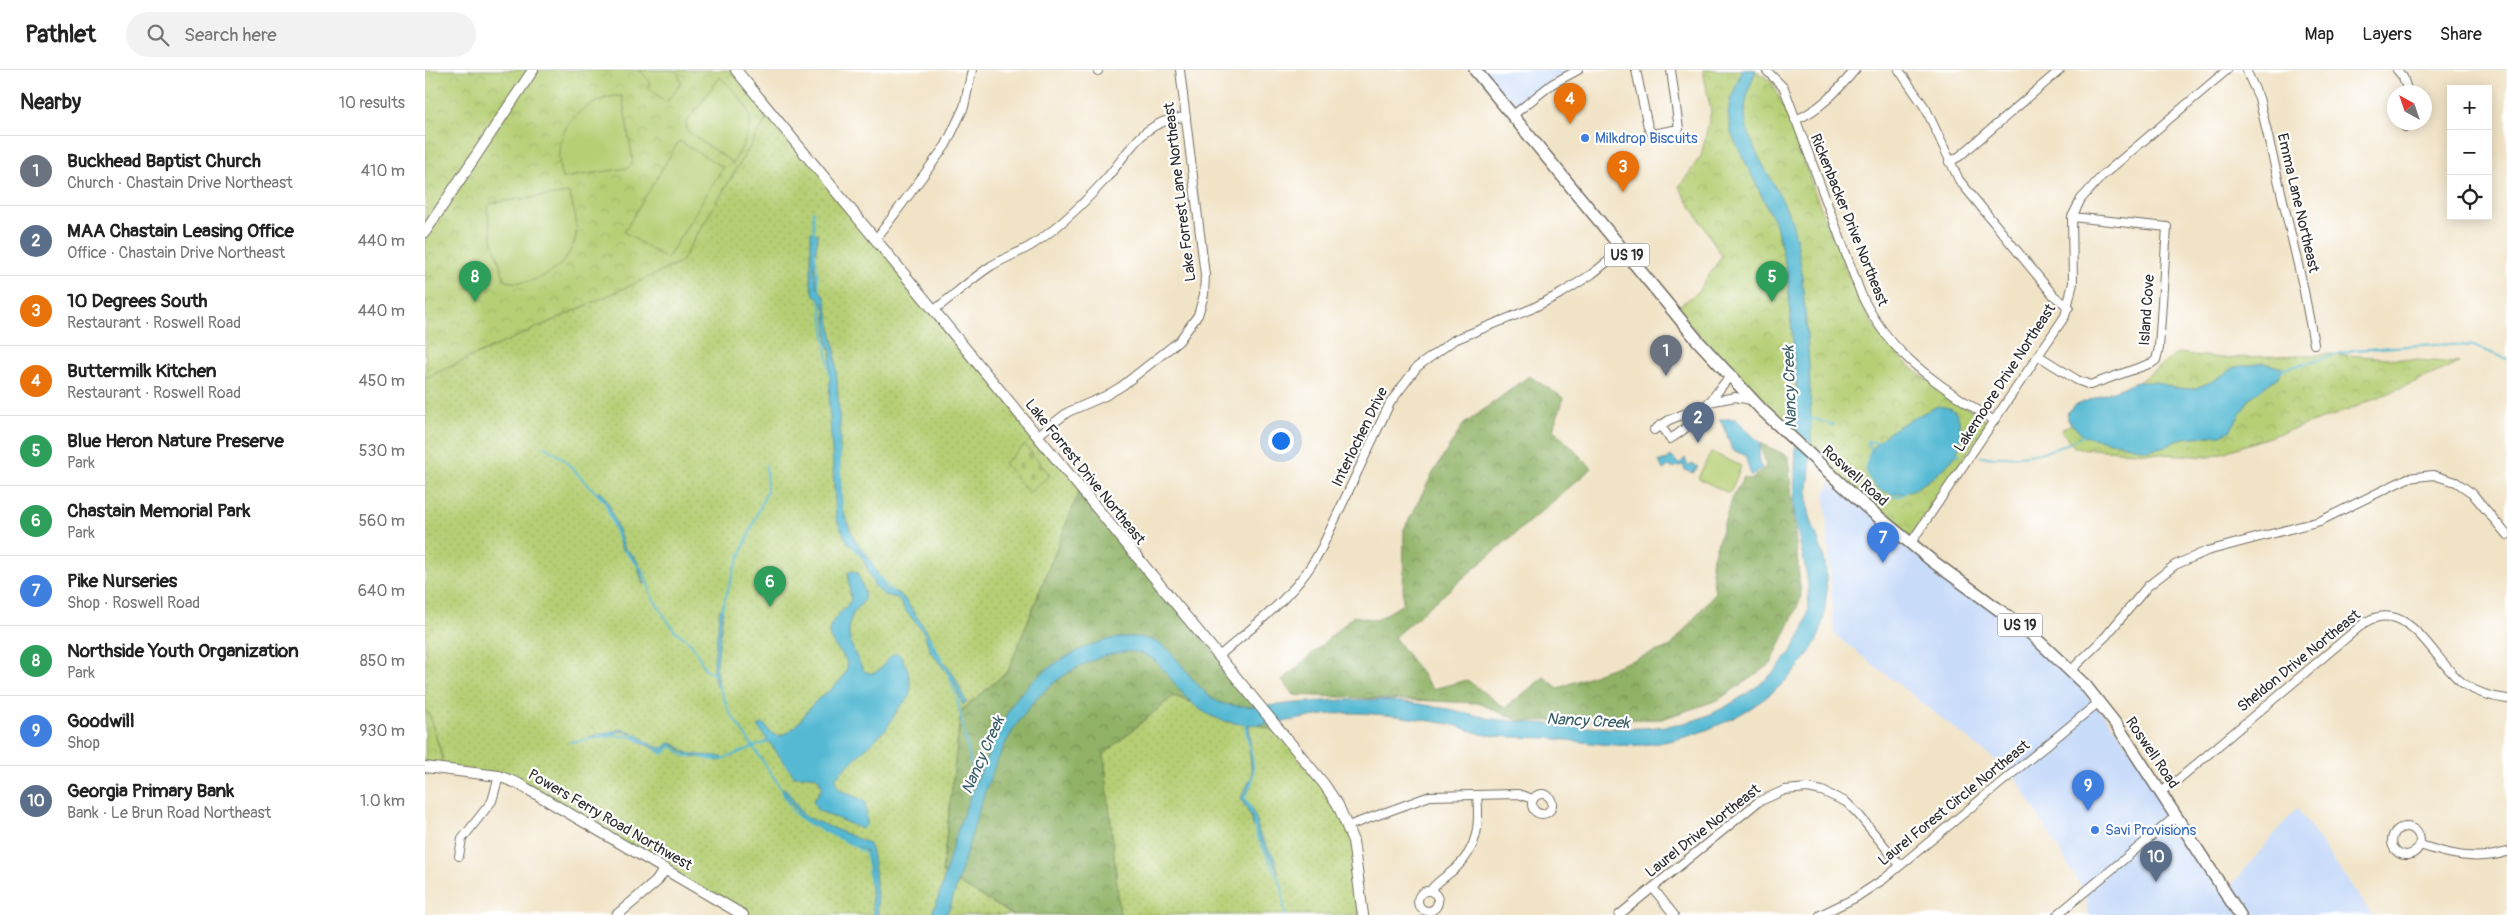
<!DOCTYPE html>
<meta charset="utf-8">
<style>
:root{--surface:#fff;--page:#f2f2f2;--text:#222;--muted:#767676;--line:#e0e0e0;--accent:#b45309}
body{margin:0;font-family:Pangolin,sans-serif;background:var(--page);color:var(--text)}
.controls{position:absolute;right:15px;top:15px;display:grid;overflow:hidden;border-radius:0px;box-shadow:0 2px 12px #0003}
.controls button{width:45px;height:45px;display:grid;place-items:center;padding:0;border:0;border-bottom:1px solid var(--line);background:var(--surface);color:var(--text);font:25px sans-serif}
.compass{position:absolute;left:1962px;top:15px;width:45px;height:45px;border-radius:50%;background:var(--surface);box-shadow:0 2px 12px #0003;rotate:320deg}
.you{position:absolute;left:855px;top:370px;width:18px;height:18px;margin:-12px;border:4px solid #fff;border-radius:50%;background:#1a73e8;box-shadow:0 0 0 8px #1a73e833}
.badge{display:grid;place-items:center;width:32px;height:32px;border-radius:50%;background:var(--accent);color:#fff;font-size:16px;font-weight:700}
.pin{position:absolute;translate:-50% -41px;filter:drop-shadow(0 1px 2px #0008)}
.pin::after{content:'';position:absolute;top:26px;width:18px;height:15px;background:inherit;clip-path:polygon(0 0,100% 0,50% 100%)}
.list{margin:0;padding:0;list-style:none}
h2{display:flex;justify-content:space-between;align-items:center;height:65px;margin:0;padding:0 20px;font-size:21px}
h2 small{font-size:16px;font-weight:400;color:var(--muted)}
.list li{display:grid;grid-template-columns:32px 1fr auto;gap:15px;align-items:center;box-sizing:border-box;height:70px;padding:0 20px;border-top:1px solid var(--line)}
.list b{display:block;font-size:19px;white-space:nowrap}
.list p{margin:0;font-size:16px;white-space:nowrap;color:var(--muted)}
.list em{font-size:16px;font-style:normal;color:var(--muted)}
.icon{flex:none;width:28px;height:28px;fill:none;stroke:currentColor;stroke-width:2;stroke-linecap:round;stroke-linejoin:round}
.map{position:relative;flex:none;width:2082px;height:845px;overflow:hidden}
header{display:flex;align-items:center;gap:30px;box-sizing:border-box;height:70px;padding:0 25px;background:var(--surface);border-bottom:1px solid var(--line)}
header strong{font-size:24px}
nav{display:flex;gap:28px;margin-inline-start:auto;font-size:18px}
.search{width:350px;height:45px;background:var(--page);display:flex;align-items:center;gap:12px;box-sizing:border-box;padding:0 18px;border-radius:28px;color:var(--muted);font-size:19px}
main{display:flex}
aside{flex:1;background:var(--surface)}
.map>svg:first-child{display:block}
.built{fill:#c9dcf9}
.grass{fill:url(#grass-dots);stroke:#707d50}
.forest{fill:url(#forest-crowns);stroke:#5e6e48}
.cemetery{fill:url(#cemetery-stones);stroke:#707d50}
.park{fill:url(#park-crowns);stroke:#707d50}
.pitch{fill:#b6cf75;stroke:#707d50}
.water{fill:#54b9d3;stroke:#40727f}
.lines{fill:none;stroke-linecap:round;stroke-linejoin:round}
.stream{stroke:#54b9d3;stroke-width:2}
.street-casing{stroke:#706b61;stroke-width:10}
.secondary-casing{stroke:#706b61;stroke-width:12}
.primary-casing{stroke:#706b61;stroke-width:14}
.street{stroke:#fff;stroke-width:8}
.secondary{stroke:#fff;stroke-width:10}
.primary{stroke:#fff;stroke-width:11}
.shop-dot{fill:#3f7fe0;stroke:#fff;stroke-width:2}
.labels{text-anchor:middle;dominant-baseline:central;stroke-width:4.5;stroke-linejoin:round;paint-order:stroke}
.shield{fill:#fff;stroke:#6b6b6b;stroke-width:1}
.shield-label{font-size:14px;font-weight:bold;fill:#2b2b2b}
.shop-label{font-size:15px;fill:#366cbe;stroke:#fff;text-anchor:start}
.street-label{font-size:15px;fill:#2b2b2b;stroke:#fff}
.water-label{font-size:16px;font-style:italic;fill:#395d66;stroke:#fff}
</style>
<header>
<strong>Pathlet</strong>
<div class="search"><svg class="icon" aria-label="search" viewBox="0 0 24 24"><circle cx="10" cy="10" r="6"/><path d="M15 15l6 6"/></svg>Search here</div>
<nav><a>Map</a><a>Layers</a><a>Share</a></nav>
</header>
<main>
<aside>
<h2>Nearby<small>10 results</small></h2>
<ul class="list">
<li><span class="badge" style="background:#6b7280">1</span><div><b>Buckhead Baptist Church</b><p>Church · Chastain Drive Northeast</p></div><em>410 m</em></li>
<li><span class="badge" style="background:#5c6f8a">2</span><div><b>MAA Chastain Leasing Office</b><p>Office · Chastain Drive Northeast</p></div><em>440 m</em></li>
<li><span class="badge" style="background:#e8710a">3</span><div><b>10 Degrees South</b><p>Restaurant · Roswell Road</p></div><em>440 m</em></li>
<li><span class="badge" style="background:#e8710a">4</span><div><b>Buttermilk Kitchen</b><p>Restaurant · Roswell Road</p></div><em>450 m</em></li>
<li><span class="badge" style="background:#2e9e5b">5</span><div><b>Blue Heron Nature Preserve</b><p>Park</p></div><em>530 m</em></li>
<li><span class="badge" style="background:#2e9e5b">6</span><div><b>Chastain Memorial Park</b><p>Park</p></div><em>560 m</em></li>
<li><span class="badge" style="background:#3f7fe0">7</span><div><b>Pike Nurseries</b><p>Shop · Roswell Road</p></div><em>640 m</em></li>
<li><span class="badge" style="background:#2e9e5b">8</span><div><b>Northside Youth Organization</b><p>Park</p></div><em>850 m</em></li>
<li><span class="badge" style="background:#3f7fe0">9</span><div><b>Goodwill</b><p>Shop</p></div><em>930 m</em></li>
<li><span class="badge" style="background:#5c6f8a">10</span><div><b>Georgia Primary Bank</b><p>Bank · Le Brun Road Northeast</p></div><em>1.0 km</em></li>
</ul>
</aside>
<div class="map">
<svg width="2082" height="845" viewBox="0 0 2082 845">
<defs>
<pattern id="grass-dots" width="8" height="8" patternUnits="userSpaceOnUse" patternTransform="scale(1.25)"><rect width="8" height="8" fill="#b6cf75"/><path d="M2 2h.1M6 6h.1" fill="none" stroke="#9db265" stroke-width="1.8" stroke-linecap="round"/></pattern>
<pattern id="forest-crowns" width="20" height="18" patternUnits="userSpaceOnUse" patternTransform="scale(1.25)"><rect width="20" height="18" fill="#90b266"/><path d="M2 6a3 3 0 1 1 6 0M12 15a3 3 0 1 1 6 0" fill="none" stroke="#769154"/></pattern>
<pattern id="cemetery-stones" width="16" height="16" patternUnits="userSpaceOnUse" patternTransform="scale(1.25)"><rect width="16" height="16" fill="#b6cf75"/><path d="M2 7V4a2 2 0 0 1 4 0v3zM10 15v-3a2 2 0 0 1 4 0v3z" fill="#9db265"/></pattern>
<pattern id="park-crowns" width="20" height="18" patternUnits="userSpaceOnUse" patternTransform="scale(1.25)"><rect width="20" height="18" fill="#b6cf75"/><path d="M2 6a3 3 0 1 1 6 0M12 15a3 3 0 1 1 6 0" fill="none" stroke="#9db265"/></pattern>
</defs>
<rect width="100%" height="100%" fill="#fff"/>
<filter id="ink" filterUnits="userSpaceOnUse"><feTurbulence type="fractalNoise" baseFrequency=".02" numOctaves="2"/><feDisplacementMap in="SourceGraphic" scale="10" xChannelSelector="R" yChannelSelector="G"/><feConvolveMatrix kernelMatrix="1 2 1 2 8 2 1 2 1" color-interpolation-filters="sRGB"/></filter>
<filter id="wash" filterUnits="userSpaceOnUse"><feTurbulence type="fractalNoise" baseFrequency=".0096" numOctaves="4" result="noise"/><feDisplacementMap in="SourceGraphic" scale="20" xChannelSelector="R" yChannelSelector="G"/><feGaussianBlur stdDeviation="1.12" result="paint"/><feColorMatrix in="noise" values="0 0 0 0 0 0 0 0 0 0 0 0 0 0 0 0 0 1.4 0 .05"/><feComposite in="paint" operator="in"/></filter>
<g filter="url(#wash)">
<rect width="100%" height="100%" fill="#f1e3c6"/>
<g class="built">
<path d="M1047,0H1146L1126,11L1084,44Z"/>
<path d="M1405,412L1599,560L1650,611L1692,660L1802,820L1872,738L1947,845H1663L1660,823L1589,705L1409,564L1400,424Z"/>
</g>
<g class="grass">
<path d="M345,43L656,417L583,601L536,641L517,803L588,845H313L115,724L75,711L16,695L17,686L4,644L0,640V308L255,193Z"/>
<path d="M748,626L854,662L926,755L939,845H695L679,684Z"/>
</g>
<g class="forest">
<path d="M1104,306L1139,328L1128,359L1167,398L969,567L1008,619L1042,610L1080,638L1119,607L1133,618L1246,576L1290,523L1286,493L1308,426L1319,407L1326,410L1341,396L1335,373L1363,386L1376,528L1346,594L1293,630L1237,649L1095,651L1053,633L869,625L857,611L928,546L951,550L978,534L979,459L1008,403L1038,355Z"/>
<path d="M656,417L854,662L748,626L679,684L695,845H588L517,803L536,641L583,601Z"/>
</g>
<path class="cemetery" d="M600,375L625,405L604,423L579,393Z"/>
<g class="park">
<path d="M0,0H309L345,43L255,193L0,308Z"/>
<path d="M1278,0H1330L1347,12L1365,51L1391,126L1432,226L1449,257L1477,289L1499,308L1563,352L1485,467C1399,400 1322,321 1251,238L1272,223L1297,186L1254,117L1276,86L1286,42Z"/>
<path d="M1753,283L1795,288L1906,284L2034,293L1921,341L1785,387L1650,378L1636,360L1698,323Z"/>
<path d="M0,640L4,644L17,687L16,695L0,694Z"/>
</g>
<g class="pitch">
<path d="M214,0H249L254,5L256,14L241,32L224,18V10Z"/>
<path d="M295,7C331,43 334,48 308,93L262,61L261,53Z"/>
<path d="M190,26H197L208,92L203,98L137,108C125,65 148,35 190,26Z"/>
<path d="M254,71L298,97L242,189L199,162Z"/>
<path d="M144,123C148,137 153,150 151,165C145,197 111,218 80,211L67,168L62,138L66,133Z"/>
<path d="M1286,382L1316,396L1306,421L1303,423L1273,408Z"/>
</g>
<g class="water">
<path d="M1317,0H1331C1326,13 1321,26 1320,40C1318,75 1358,121 1368,156C1375,180 1377,206 1379,231C1384,279 1386,326 1386,374C1387,393 1382,413 1383,433C1384,451 1392,464 1397,481C1405,503 1402,551 1391,572C1358,631 1282,670 1216,675C1185,677 1154,671 1123,668C1101,667 1078,668 1056,664C1045,661 1035,656 1024,654C994,649 962,644 932,643C892,641 854,658 815,654C783,650 765,635 747,610C740,602 733,591 723,586C706,577 683,584 666,591C568,632 555,748 525,837L521,845H506C517,823 521,798 528,775C539,739 553,706 569,672C575,659 580,645 588,633C603,612 626,594 649,583C675,569 718,557 742,579C751,587 759,598 766,607C776,618 785,630 799,634C823,639 849,635 873,633C908,630 943,628 978,632C1006,635 1034,641 1062,648C1078,651 1095,651 1111,653C1161,657 1229,665 1276,648C1297,640 1318,627 1335,614C1356,598 1378,571 1382,544C1388,508 1373,477 1369,441L1372,326L1362,202L1351,155L1306,63L1303,43L1305,31Z"/>
<path d="M386,162L393,164L389,196L392,217L400,227L410,280L415,357V434L430,471L443,486L461,520L471,522L478,527L502,561L509,578L530,607L541,632L538,635L528,610L505,581L499,563L479,539L473,528L459,525L449,515L435,481L423,473L411,448L404,333L406,282L403,274L400,240L397,231L389,225L386,214Z"/>
<path d="M1839,293L1857,298L1853,307L1825,328L1805,361L1796,365L1758,368L1741,376L1723,380L1658,366L1642,349V343L1651,335L1712,312H1731L1749,318L1768,319L1786,312L1810,297Z"/>
<path d="M1513,336C1517,337 1523,337 1527,339C1538,347 1537,372 1532,383C1527,394 1497,417 1485,421C1454,432 1431,406 1449,377C1459,361 1496,344 1513,336Z"/>
<path d="M1294,349H1311L1335,373L1334,393L1337,398L1326,406L1320,385L1307,380L1299,356Z"/>
<path d="M1246,386L1254,394L1260,388L1263,397L1267,394L1273,397L1268,403L1260,400L1258,395L1247,398L1244,396L1238,400L1234,391H1240Z"/>
<path d="M175,421L183,432L200,479C215,487 215,500 220,514L218,515C213,500 214,487 197,480L180,431L173,423Z"/>
<path d="M429,501L432,503C452,543 426,527 424,559C423,574 432,587 438,600C455,612 459,587 471,583L476,586L483,600L486,618L483,629L473,639L462,658L411,707C410,726 430,723 440,732L442,754L437,759L392,740L388,731L397,718L394,709L389,706H369L333,657L338,653L346,663L353,666C373,662 378,643 391,631C401,622 415,615 421,601C428,584 399,576 405,557C409,546 420,540 426,530L423,505L424,502Z"/>
<path d="M295,539L298,541L291,602L294,616L291,617L288,600Z"/>
<path d="M822,655H824C826,666 825,676 826,686C827,705 831,711 819,727L831,748L834,763L849,787L854,803L827,754V749L816,728L827,706Z"/>
<path d="M196,659C217,662 219,676 238,678L245,673C253,674 255,679 261,682C271,687 286,684 297,687V691L264,686L249,675L244,676L238,682L216,673L207,664L196,661L187,665L165,669L164,667Z"/>
<path d="M360,718L379,746L443,773L447,782L450,800L453,845H448L444,795L441,781L377,749L357,720Z"/>
</g>
<g class="lines">
<g class="stream">
<path d="M388,141L389,164"/>
<path d="M390,183L394,221"/>
<path d="M395,228L405,308"/>
<path d="M1856,300L1928,280L2010,274L2048,276L2082,289"/>
<path d="M1385,348L1409,355"/>
<path d="M1442,372L1446,378C1444,388 1437,403 1447,411"/>
<path d="M1442,372H1454"/>
<path d="M120,377L137,388L180,432L194,471"/>
<path d="M414,379L417,440"/>
<path d="M1530,384H1535"/>
<path d="M1556,387C1592,388 1628,385 1659,365"/>
<path d="M1465,422L1470,426H1476L1482,421"/>
<path d="M429,477L440,491"/>
<path d="M199,480L219,502L227,527L249,560L266,573L281,600L289,604"/>
<path d="M451,504L468,523"/>
<path d="M296,542L309,500L342,421L341,395"/>
<path d="M504,567L518,591"/>
<path d="M524,604L533,632L550,714"/>
<path d="M293,615L305,643L350,709L368,742L379,751L428,775L441,784L445,814"/>
<path d="M820,654C822,675 834,695 825,717"/>
<path d="M145,672C165,670 198,660 214,670"/>
<path d="M231,680L239,684L246,675L260,686H268"/>
<path d="M275,687L290,690"/>
<path d="M295,690L344,671"/>
<path d="M822,723L819,727L827,740"/>
<path d="M829,755L832,766L857,816L860,845"/>
</g>
</g>
</g>
<g filter="url(#ink)">
<g class="lines">
<g class="street-casing">
<g id="street">
<path d="M672,0L673,1"/>
<path d="M1211,0L1223,57L1227,64L1254,59L1246,0"/>
<path d="M1341,0L1359,18L1436,224C1465,287 1514,314 1569,351"/>
<path d="M1474,0L1501,39L1534,110L1629,226L1644,237"/>
<path d="M1821,0L1834,28L1878,216L1889,274"/>
<path d="M1972,0L1978,7L1983,22"/>
<path d="M1087,46L1127,14L1153,0"/>
<path d="M1370,50C1394,41 1414,19 1430,0"/>
<path d="M1980,57L1981,52"/>
<path d="M1524,92L1535,86L1635,0"/>
<path d="M451,169L521,75L539,37L547,0"/>
<path d="M509,240C528,226 546,209 566,196C579,188 594,183 607,175C632,159 657,135 678,112C705,83 715,50 761,47"/>
<path d="M1614,286L1652,310L1665,315L1727,293L1731,290L1734,278L1742,157L1647,147"/>
<path d="M1284,332L1310,327L1326,330"/>
<path d="M1235,355L1245,369C1270,355 1287,328 1305,306"/>
<path d="M1229,360L1244,350L1281,335"/>
<path d="M612,366L643,342L680,326L697,316L754,271L773,245L779,225L780,205L755,0"/>
<path d="M1485,474L1640,246L1648,213L1647,147L1656,129L1677,106L1802,0"/>
<path d="M794,586C832,553 874,523 897,477L965,333L992,297L1029,270L1106,239L1137,223L1167,204L1197,180"/>
<path d="M1646,600L1681,566L1723,516L1750,495L1782,481L1895,451L1983,408L2008,405L2031,412L2047,423L2082,465"/>
<path d="M1735,722L1749,713L1939,553C1985,525 2009,593 2039,614C2052,623 2067,627 2082,629"/>
<circle cx="1117" cy="734" r="10"/>
<path d="M923,756L1005,726L1093,724L1108,729"/>
<circle cx="1981" cy="771" r="14"/>
<path d="M1995,775C2025,785 2051,791 2082,782"/>
<path d="M34,786L37,769L67,731L74,706"/>
<path d="M1228,818L1249,845"/>
<circle cx="1003" cy="831" r="10"/>
<path d="M1005,821C1012,811 1022,806 1031,798C1053,778 1055,753 1052,726"/>
<path d="M1194,845L1333,732L1360,720L1383,718L1397,721L1421,732L1433,744L1475,795"/>
<path d="M1395,845L1430,828L1459,809L1674,632"/>
<path d="M1632,845L1751,746"/>
</g>
</g>
<g class="secondary-casing">
<g id="secondary">
<path d="M311,0L899,714L913,735L928,771L938,845"/>
<path d="M0,162L108,0"/>
<path d="M0,697L74,706L94,714L318,845"/>
<path d="M192,845L231,812L240,799"/>
</g>
</g>
<g class="primary-casing">
<path id="primary" d="M1050,0L1273,271L1337,340L1439,435L1506,490L1603,561L1660,615L1693,657L1815,845"/>
</g>
<use href="#street" class="street"/>
<use href="#secondary" class="secondary"/>
<use href="#primary" class="primary"/>
</g>
</g>
<g class="shop-dot">
<circle cx="1160" cy="68" r="5"/>
<circle cx="1670" cy="760" r="5"/>
</g>
<g class="labels">
<g class="shield">
<rect x="1179.5" y="173.5" width="45" height="23" rx="4"/>
<rect x="1572.5" y="543.5" width="45" height="23" rx="4"/>
</g>
<g class="shield-label">
<text x="1202" y="185">US 19</text>
<text x="1595" y="555">US 19</text>
</g>
<g class="shop-label">
<text x="1170" y="68">Milkdrop Biscuits</text>
<text x="1680" y="760">Savi Provisions</text>
</g>
<g class="street-label">
<text transform="translate(755 122) rotate(-97)">Lake Forrest Lane Northeast</text>
<text transform="translate(1873 133) rotate(77)">Emma Lane Northeast</text>
<text transform="translate(1424 150) rotate(68)">Rickenbacker Drive Northeast</text>
<text transform="translate(1722 240) rotate(-86)">Island Cove</text>
<text transform="translate(1580 308) rotate(-57)">Lakemoore Drive Northeast</text>
<text transform="translate(935 367) rotate(-64)">Interlochen Drive</text>
<text transform="translate(660 402) rotate(51)">Lake Forrest Drive Northeast</text>
<text transform="translate(1430 406) rotate(42)">Roswell Road</text>
<text transform="translate(1874 591) rotate(-39)">Sheldon Drive Northeast</text>
<text transform="translate(1727 683) rotate(56)">Roswell Road</text>
<text transform="translate(1529 733) rotate(-39)">Laurel Forest Circle Northeast</text>
<text transform="translate(185 750) rotate(30)">Powers Ferry Road Northwest</text>
<text transform="translate(1278 761) rotate(-38)">Laurel Drive Northeast</text>
</g>
<g class="water-label">
<text transform="translate(1365 317) rotate(-92)">Nancy Creek</text>
<text transform="translate(1163 651) rotate(3)">Nancy Creek</text>
<text transform="translate(558 685) rotate(-66)">Nancy Creek</text>
</g>
</g>
</svg>
<div class="controls">
<button>+</button>
<button>−</button>
<button><svg class="icon" aria-label="locate" viewBox="0 0 24 24"><circle cx="12" cy="12" r="6"/><path d="M12 2v4M12 18v4M2 12h4M18 12h4"/></svg></button>
</div>
<svg class="compass" viewBox="-18 -18 36 36"><path d="M0-13l5 13h-10z" fill="#e53935"/><path d="M0 13l5-13h-10z" fill="#767676"/></svg>
<div class="you"></div>
<div class="pin badge" style="left:1241px;top:306px;background:#6b7280">1</div>
<div class="pin badge" style="left:1273px;top:373px;background:#5c6f8a">2</div>
<div class="pin badge" style="left:1198px;top:122px;background:#e8710a">3</div>
<div class="pin badge" style="left:1145px;top:54px;background:#e8710a">4</div>
<div class="pin badge" style="left:1347px;top:232px;background:#2e9e5b">5</div>
<div class="pin badge" style="left:345px;top:537px;background:#2e9e5b">6</div>
<div class="pin badge" style="left:1458px;top:493px;background:#3f7fe0">7</div>
<div class="pin badge" style="left:50px;top:232px;background:#2e9e5b">8</div>
<div class="pin badge" style="left:1663px;top:741px;background:#3f7fe0">9</div>
<div class="pin badge" style="left:1731px;top:812px;background:#5c6f8a">10</div>
</div>
</main>
